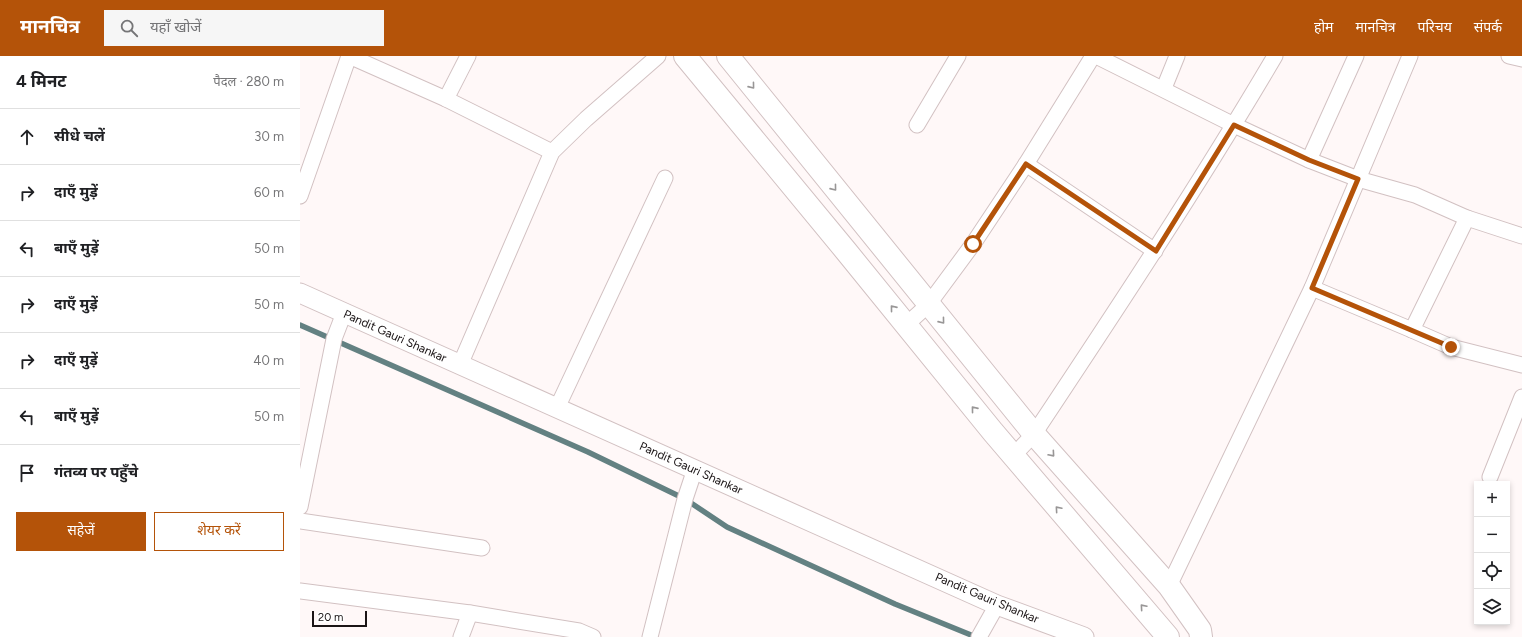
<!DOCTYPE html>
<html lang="hi">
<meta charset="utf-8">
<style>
:root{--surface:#fff;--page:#f6f6f6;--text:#202124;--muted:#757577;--line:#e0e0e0;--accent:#b45309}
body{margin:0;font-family:Figtree,"Noto Sans Devanagari",sans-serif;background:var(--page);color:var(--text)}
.controls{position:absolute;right:12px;bottom:12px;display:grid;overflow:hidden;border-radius:0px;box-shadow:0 2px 6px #0003}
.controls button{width:36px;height:36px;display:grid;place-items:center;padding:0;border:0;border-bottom:1px solid var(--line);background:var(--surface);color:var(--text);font:20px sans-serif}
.scale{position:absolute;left:12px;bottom:10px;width:55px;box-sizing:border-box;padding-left:4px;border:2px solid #1b1516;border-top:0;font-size:11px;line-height:14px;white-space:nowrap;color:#1b1516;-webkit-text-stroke:3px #fff;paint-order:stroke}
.stop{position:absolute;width:12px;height:12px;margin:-9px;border:3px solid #b45309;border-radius:50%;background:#fff}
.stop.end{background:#b45309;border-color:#fff;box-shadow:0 1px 4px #0008}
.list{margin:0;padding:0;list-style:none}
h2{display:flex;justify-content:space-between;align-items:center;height:52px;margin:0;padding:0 16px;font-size:17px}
h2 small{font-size:13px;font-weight:400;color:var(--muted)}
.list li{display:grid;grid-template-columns:26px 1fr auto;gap:12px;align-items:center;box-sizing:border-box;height:56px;padding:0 16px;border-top:1px solid var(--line)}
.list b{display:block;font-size:15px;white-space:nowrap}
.list em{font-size:13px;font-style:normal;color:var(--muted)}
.actions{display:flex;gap:8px;padding:12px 16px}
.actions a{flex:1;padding:9px 0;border:1px solid var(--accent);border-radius:0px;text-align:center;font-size:14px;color:var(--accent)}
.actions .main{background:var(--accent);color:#fff}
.icon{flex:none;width:22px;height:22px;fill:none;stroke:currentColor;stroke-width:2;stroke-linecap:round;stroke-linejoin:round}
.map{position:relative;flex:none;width:1222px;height:581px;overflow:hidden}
header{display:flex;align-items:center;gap:24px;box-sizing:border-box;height:56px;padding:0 20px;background:var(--accent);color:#fff}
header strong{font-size:19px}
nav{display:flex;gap:22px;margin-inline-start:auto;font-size:14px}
.search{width:280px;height:36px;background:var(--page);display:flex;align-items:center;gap:10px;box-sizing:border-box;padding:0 14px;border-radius:0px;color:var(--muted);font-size:15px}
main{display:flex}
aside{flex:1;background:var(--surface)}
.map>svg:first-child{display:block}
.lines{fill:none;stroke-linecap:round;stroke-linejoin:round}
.stream{stroke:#638182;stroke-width:5.5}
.minor-casing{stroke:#d2c1c2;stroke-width:17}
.tertiary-casing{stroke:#d2c1c2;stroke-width:21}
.primary-casing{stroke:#d2c1c2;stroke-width:24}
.minor{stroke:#fff;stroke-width:15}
.tertiary{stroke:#fff;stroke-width:19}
.primary{stroke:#fff;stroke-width:22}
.oneway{stroke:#989696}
.route{stroke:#b45309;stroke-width:5}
.labels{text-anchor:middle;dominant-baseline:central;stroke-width:4;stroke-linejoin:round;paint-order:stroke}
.street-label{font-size:12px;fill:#1b1516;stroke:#fff}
</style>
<header>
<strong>मानचित्र</strong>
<div class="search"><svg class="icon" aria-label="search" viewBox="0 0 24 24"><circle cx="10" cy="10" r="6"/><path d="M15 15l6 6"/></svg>यहाँ खोजें</div>
<nav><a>होम</a><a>मानचित्र</a><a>परिचय</a><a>संपर्क</a></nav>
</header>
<main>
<aside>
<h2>4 मिनट<small>पैदल · 280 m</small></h2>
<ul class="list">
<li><svg class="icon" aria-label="ahead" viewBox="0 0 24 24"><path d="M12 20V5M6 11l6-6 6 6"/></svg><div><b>सीधे चलें</b></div><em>30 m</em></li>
<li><svg class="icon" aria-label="right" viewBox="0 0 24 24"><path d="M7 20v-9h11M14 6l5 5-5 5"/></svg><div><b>दाएँ मुड़ें</b></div><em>60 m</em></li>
<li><svg class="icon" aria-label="left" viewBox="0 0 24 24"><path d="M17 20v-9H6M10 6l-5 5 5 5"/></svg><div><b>बाएँ मुड़ें</b></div><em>50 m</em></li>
<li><svg class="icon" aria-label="right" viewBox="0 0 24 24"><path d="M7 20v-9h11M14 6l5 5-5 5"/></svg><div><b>दाएँ मुड़ें</b></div><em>50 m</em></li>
<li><svg class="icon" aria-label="right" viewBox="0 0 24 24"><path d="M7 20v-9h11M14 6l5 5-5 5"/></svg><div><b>दाएँ मुड़ें</b></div><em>40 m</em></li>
<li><svg class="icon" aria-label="left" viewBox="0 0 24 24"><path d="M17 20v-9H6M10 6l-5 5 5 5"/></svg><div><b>बाएँ मुड़ें</b></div><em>50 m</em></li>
<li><svg class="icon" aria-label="arrive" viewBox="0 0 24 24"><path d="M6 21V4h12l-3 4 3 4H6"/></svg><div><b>गंतव्य पर पहुँचे</b></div></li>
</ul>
<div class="actions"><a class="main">सहेजें</a><a>शेयर करें</a></div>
</aside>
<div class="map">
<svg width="1222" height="581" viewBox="0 0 1222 581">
<rect width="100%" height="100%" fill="#fff8f8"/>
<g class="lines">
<path class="stream" d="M0,269L288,396L385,443L427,471L595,548L676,581"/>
<g class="minor-casing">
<g id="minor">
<path d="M49,0L146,43L252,96"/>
<path d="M796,0L934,69L1009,104L1058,123L1115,139L1167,162L1222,180"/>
<path d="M1209,0L1222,3"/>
<path d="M864,32L877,0"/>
<path d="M146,43L168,0"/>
<path d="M617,69L658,0"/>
<path d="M1009,104L1056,0"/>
<path d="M726,108L855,195"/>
<path d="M0,140L49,0"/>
<path d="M1167,162L1112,274L1151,291L1222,309"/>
<path d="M1012,232L1112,274"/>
<path d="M606,269L628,249L673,188L726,108L793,0"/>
<path d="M160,309L252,96L286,63L358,0"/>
<path d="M257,352L365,122"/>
<path d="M713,400L734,378C817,253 899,129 975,0"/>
<path d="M1190,421L1222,341"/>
<path d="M0,451L34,283L44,257"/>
<path d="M0,465L182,492"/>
<path d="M869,530L1012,232L1110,0"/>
<path d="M0,535L170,557L279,575L293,581"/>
<path d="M161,581L170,557"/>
<path d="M350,581L385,443L395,413"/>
<path d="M679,581L697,549"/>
</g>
</g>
<g class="tertiary-casing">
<path id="tertiary" d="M0,237L697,549L784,581"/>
</g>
<g class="primary-casing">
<g id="primary">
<path d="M385,0L546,195L693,376L868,581"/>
<path d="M428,0L734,378L869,530L900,574L901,581"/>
</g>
</g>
<use href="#minor" class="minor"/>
<use href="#tertiary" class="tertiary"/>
<use href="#primary" class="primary"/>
</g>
<defs><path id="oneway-chevron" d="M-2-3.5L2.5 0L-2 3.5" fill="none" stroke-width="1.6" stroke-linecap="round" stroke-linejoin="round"/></defs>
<g class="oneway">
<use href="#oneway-chevron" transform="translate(452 30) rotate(51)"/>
<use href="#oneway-chevron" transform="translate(534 132) rotate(51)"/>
<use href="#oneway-chevron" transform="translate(593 252) rotate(-129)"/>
<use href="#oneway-chevron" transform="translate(642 265) rotate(51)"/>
<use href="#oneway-chevron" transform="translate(674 353) rotate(-129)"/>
<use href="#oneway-chevron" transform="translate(752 398) rotate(49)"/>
<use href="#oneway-chevron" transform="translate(758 453) rotate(-131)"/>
<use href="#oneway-chevron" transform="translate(843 551) rotate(-131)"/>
</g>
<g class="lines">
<path class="route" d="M673,188L726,108L856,195L934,69L1009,104L1058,123L1012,232L1151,291"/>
</g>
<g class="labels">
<g class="street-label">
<text transform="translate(95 280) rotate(24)">Pandit Gauri Shankar</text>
<text transform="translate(391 412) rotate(24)">Pandit Gauri Shankar</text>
<text transform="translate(687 542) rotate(23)">Pandit Gauri Shankar</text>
</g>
</g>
</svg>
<div class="controls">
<button>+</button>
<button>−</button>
<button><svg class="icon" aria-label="locate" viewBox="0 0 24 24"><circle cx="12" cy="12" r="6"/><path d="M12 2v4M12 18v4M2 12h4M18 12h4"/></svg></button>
<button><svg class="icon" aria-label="layers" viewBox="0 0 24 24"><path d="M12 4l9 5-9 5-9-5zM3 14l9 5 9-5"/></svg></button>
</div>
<div class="scale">20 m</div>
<div class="stop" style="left:673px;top:188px"></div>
<div class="stop end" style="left:1151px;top:291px"></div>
</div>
</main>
